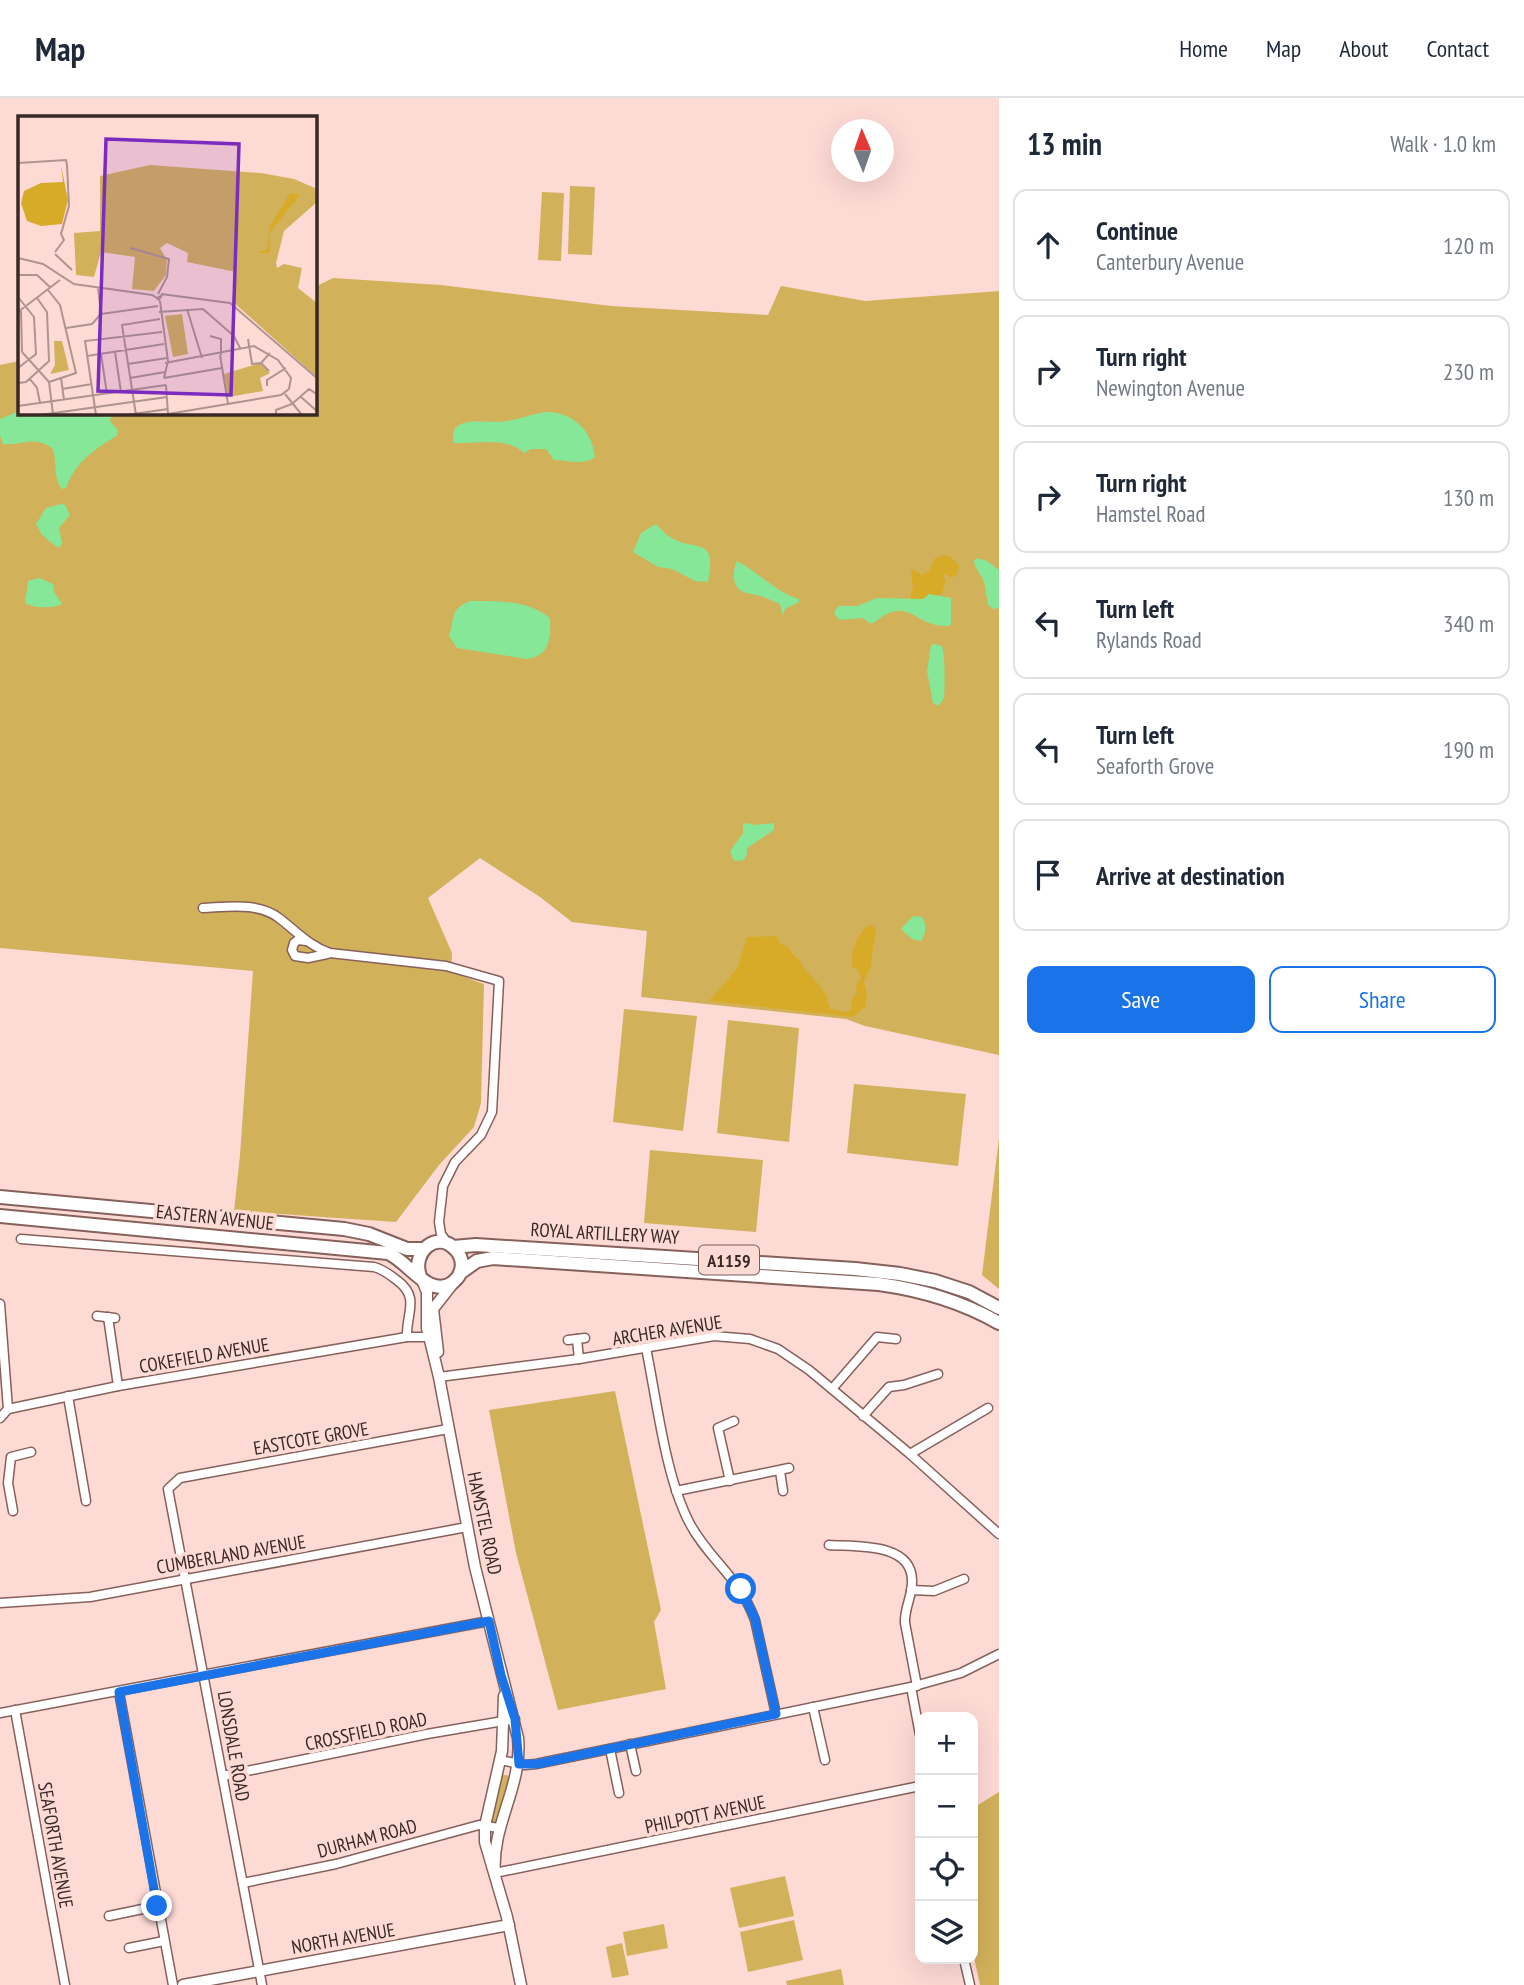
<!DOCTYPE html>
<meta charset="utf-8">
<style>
:root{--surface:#fff;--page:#f6f6f7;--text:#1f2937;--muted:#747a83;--line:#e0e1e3;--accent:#1a73e8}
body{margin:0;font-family:"PT Sans Narrow",sans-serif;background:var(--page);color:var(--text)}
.controls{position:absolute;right:21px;bottom:21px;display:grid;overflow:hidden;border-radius:14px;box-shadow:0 7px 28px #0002}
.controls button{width:63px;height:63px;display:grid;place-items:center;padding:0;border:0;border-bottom:2px solid var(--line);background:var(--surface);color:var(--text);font:35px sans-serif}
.compass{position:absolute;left:831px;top:21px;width:63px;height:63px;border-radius:50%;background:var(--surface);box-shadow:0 7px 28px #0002;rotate:358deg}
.stop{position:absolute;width:21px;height:21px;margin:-16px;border:5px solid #1a73e8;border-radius:50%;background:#fff}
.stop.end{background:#1a73e8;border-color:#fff;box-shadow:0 2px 7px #0008}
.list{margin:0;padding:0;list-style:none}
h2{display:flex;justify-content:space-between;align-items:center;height:91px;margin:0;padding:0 28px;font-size:30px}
h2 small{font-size:23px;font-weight:400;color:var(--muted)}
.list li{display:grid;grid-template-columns:46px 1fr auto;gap:21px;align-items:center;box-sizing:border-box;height:112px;margin:0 14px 14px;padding:0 14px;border:2px solid var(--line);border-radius:14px}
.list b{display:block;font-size:26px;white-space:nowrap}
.list p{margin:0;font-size:23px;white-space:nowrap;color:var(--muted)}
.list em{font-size:23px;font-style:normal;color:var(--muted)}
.actions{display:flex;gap:14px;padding:21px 28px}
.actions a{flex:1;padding:16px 0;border:2px solid var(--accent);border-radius:14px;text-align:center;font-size:24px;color:var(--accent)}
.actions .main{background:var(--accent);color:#fff}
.icon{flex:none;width:38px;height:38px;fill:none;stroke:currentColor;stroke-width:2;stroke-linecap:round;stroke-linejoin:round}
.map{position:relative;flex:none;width:999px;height:1887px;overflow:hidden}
header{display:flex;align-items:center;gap:42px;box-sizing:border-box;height:98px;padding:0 35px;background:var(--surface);border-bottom:2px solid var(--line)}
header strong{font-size:33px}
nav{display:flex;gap:38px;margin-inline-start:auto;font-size:24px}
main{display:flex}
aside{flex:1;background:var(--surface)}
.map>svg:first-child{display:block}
.green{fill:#d2b15b}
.forest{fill:#d7ab28}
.water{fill:#85e797}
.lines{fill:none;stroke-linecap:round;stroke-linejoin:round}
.minor-casing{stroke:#86605b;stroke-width:11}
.tertiary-casing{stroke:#86605b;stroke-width:13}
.primary-casing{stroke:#86605b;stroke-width:16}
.minor{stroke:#fff;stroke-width:8}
.tertiary{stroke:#fff;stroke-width:10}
.primary{stroke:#fff;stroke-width:12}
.route{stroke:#1a73e8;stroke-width:9}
.labels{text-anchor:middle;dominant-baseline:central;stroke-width:7;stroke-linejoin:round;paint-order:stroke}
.shield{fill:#fedad5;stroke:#745e5a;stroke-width:2}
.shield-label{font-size:18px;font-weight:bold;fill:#392926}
.street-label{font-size:19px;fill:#392926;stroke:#fedad5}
.inset-road{fill:none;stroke:#af938f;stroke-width:2}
.view{fill:#7b2cbf;fill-opacity:0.15;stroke:#7b2cbf;stroke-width:3.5}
.inset-edge{fill:none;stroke:#392926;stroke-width:3.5}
</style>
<header>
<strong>Map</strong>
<nav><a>Home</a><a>Map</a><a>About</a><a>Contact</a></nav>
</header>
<main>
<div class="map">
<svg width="999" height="1887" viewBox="0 0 999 1887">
<rect width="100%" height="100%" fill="#fedad5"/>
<g class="green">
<path d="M570,88L595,89L592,157L568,156Z"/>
<path d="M542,94L564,95L561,163L538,162Z"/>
<path d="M333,180L441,187L611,208L768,217L781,188L865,203L999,193V957L865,928L846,921L641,899L647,833L572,824L540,799L480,760L428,800L452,855L451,874L484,886L481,1005L474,1029L439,1067L396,1124L234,1113L240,1057L253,873L0,850V267L19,263V315H315V189Z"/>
<path d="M624,911L697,918L683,1033L613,1024Z"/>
<path d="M728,922L799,930L789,1044L717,1035Z"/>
<path d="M854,986L966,996L958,1068L847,1055Z"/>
<path d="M999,1040V1191L982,1177Z"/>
<path d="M650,1052L763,1062L756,1134L644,1125Z"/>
<path d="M615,1293L661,1512L654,1524L666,1591L558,1612L516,1455L489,1312Z"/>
<path d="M501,1676L514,1679L497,1725L491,1723Z"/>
<path d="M999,1694V1887H980L973,1855V1710Z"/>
<path d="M785,1778L794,1818L739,1830L730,1790Z"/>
<path d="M794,1822L803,1862L748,1874L740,1834Z"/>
<path d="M664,1826L668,1850L627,1858L623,1834Z"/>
<path d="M622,1845L629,1877L612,1880L606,1849Z"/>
<path d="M841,1871L844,1887H787L786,1883Z"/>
</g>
<g class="forest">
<path d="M945,457L951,459L959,468L957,477L951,480L945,476L942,478L946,482L942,496L925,503L911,501L910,499L913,489L911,473L913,471L922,477L930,472L935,460Z"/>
<path d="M871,826L876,831L870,871L864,883L867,896L865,909L853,919L709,903L737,871L747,839L776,838L779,845L788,849L795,859L799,861C805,875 816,881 824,894C827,899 828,906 830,911L846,914L851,911L852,901L857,895L856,886L861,881L858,872L852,869C850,854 857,835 871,826Z"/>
</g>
<g class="water">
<path d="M19,313L112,315L110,323L117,331L118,337C95,351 75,364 66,390L62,391C52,379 58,363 52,350C33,337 23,348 3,346L0,338V321Z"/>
<path d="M551,314C576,317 592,334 595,359C583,368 568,362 554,362L546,351H531L524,355C506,338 476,346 454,345C446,314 490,327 506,323C522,321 535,314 551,314Z"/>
<path d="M61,406L65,407L70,417L59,430L62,446L58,450L42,437L36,426L46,410Z"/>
<path d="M654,427H657C661,431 665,436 670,439C695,455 718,436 708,484L695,483L672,471L658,469L633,454L641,435Z"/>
<path d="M977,460L987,463L999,472V510L993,511L988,507L984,483L975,468L974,462Z"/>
<path d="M737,463C758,474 777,495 799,501V504L785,511L783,518L780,506C774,504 769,501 764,499C750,494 736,498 734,480C734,473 734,469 737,463Z"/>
<path d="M39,480L53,486L54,494L62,506C53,511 33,510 25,505L28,483Z"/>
<path d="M929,496L951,500V526L949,528C914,530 909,495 874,525H869L863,520L839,522L834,515L838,508H857L877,500L923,501Z"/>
<path d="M471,503C498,503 529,502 550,520C551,540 550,558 527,561L457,550L449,538C455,520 450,510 471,503Z"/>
<path d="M934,546L942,548C945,555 945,590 944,599C943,602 940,606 938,608L933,605L927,573L931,547Z"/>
<path d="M747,725L754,727L774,725V732L747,750V756L744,762L734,763L730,753L743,735V726Z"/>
<path d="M913,818L922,819C927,826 926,836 921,843L912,841L901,831Z"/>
</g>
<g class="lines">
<g class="minor-casing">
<g id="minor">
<path d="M203,810C228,809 258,804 279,820C296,833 309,848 330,855L446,868L499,883L492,1014L481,1037L455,1064L443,1088L439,1124L441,1136L448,1146"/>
<path d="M306,843L298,842L294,845L292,852L295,858L308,860L327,856"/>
<path d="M21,1141L374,1169C383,1171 390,1177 398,1183C420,1200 406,1215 407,1239"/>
<path d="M0,1206L8,1311"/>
<path d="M97,1218L115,1220"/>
<path d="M108,1219L118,1288"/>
<path d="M577,1241L579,1261"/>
<path d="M568,1242L585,1240"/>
<path d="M646,1250C657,1303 665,1377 689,1424C708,1461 739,1478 755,1522L776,1616"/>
<path d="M439,1279L579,1261L714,1238L750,1241L778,1251L809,1272L910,1356L999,1436"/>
<path d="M832,1291L877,1239L896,1241"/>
<path d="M68,1298L86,1403"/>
<path d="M8,1311L118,1288L407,1239H429L431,1237"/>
<path d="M863,1318L889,1289L904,1287L938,1276"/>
<path d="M0,1320L8,1311"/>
<path d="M910,1356L988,1310"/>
<path d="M780,1373L783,1393"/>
<path d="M730,1383L718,1330L734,1323"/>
<path d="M676,1393L789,1370"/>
<path d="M13,1413L8,1385L11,1359L31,1354"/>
<path d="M829,1447C855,1449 911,1444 912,1482C913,1497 904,1510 905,1525L917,1588"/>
<path d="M911,1492L934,1493L964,1481"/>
<path d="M0,1505L90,1499L467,1429"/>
<path d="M911,1589L920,1637"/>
<path d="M119,1594L173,1887"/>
<path d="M813,1609L825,1662"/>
<path d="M15,1612L65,1887"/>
<path d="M0,1615L489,1523"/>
<path d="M630,1646L636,1673"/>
<path d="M610,1651L619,1695"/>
<path d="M500,1662L525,1667L536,1666L911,1589L961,1575L999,1556"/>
<path d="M223,1678L427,1636L515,1621"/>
<path d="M495,1775L920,1688"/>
<path d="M243,1785L336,1766L479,1727L499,1730"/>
<path d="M109,1818L157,1808"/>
<path d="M129,1850L164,1843"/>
<path d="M964,1861L970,1887"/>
<path d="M262,1887L168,1391L180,1380L448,1331"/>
</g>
</g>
<g class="tertiary-casing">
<g id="tertiary">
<path d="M422,1182L427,1194V1230L439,1279L475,1469L518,1640C523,1688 491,1727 495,1775"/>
<path d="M438,1254L433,1211L455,1183"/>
<path d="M504,1598L502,1653L485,1728V1744L507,1819L521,1887"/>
<path d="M183,1887L509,1827"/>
</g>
</g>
<g class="primary-casing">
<g id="primary">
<path d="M0,1099L344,1131L369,1136L407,1151H423"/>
<path d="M0,1118L388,1155C408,1163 429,1201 452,1185C456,1182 460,1178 461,1172C463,1165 461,1158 456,1152C437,1131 411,1154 420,1178"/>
<path d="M453,1149L476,1147L855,1171L900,1176L935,1183L969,1194L999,1210"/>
<path d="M460,1175L477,1163L493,1160L879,1186C922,1192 961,1203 999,1225"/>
</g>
</g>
<use href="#minor" class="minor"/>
<use href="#tertiary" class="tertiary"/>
<use href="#primary" class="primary"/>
</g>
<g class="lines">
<path class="route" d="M157,1808L119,1594L489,1523L501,1577L515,1621L519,1666H537L776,1616L755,1521L741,1491"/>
</g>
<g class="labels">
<rect class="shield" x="699" y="1147.5" width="60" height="29" rx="5"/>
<g class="shield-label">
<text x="729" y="1162">A1159</text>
</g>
<g class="street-label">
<text transform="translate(215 1119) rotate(6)">EASTERN AVENUE</text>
<text transform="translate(605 1135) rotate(3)">ROYAL ARTILLERY WAY</text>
<text transform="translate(667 1232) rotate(-9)">ARCHER AVENUE</text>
<text transform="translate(204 1257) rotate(-10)">COKEFIELD AVENUE</text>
<text transform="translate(311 1340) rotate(-10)">EASTCOTE GROVE</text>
<text transform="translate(485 1425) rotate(78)">HAMSTEL ROAD</text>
<text transform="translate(231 1456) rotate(-10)">CUMBERLAND AVENUE</text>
<text transform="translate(366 1633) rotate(-12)">CROSSFIELD ROAD</text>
<text transform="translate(234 1648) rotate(80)">LONSDALE ROAD</text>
<text transform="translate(705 1716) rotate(-12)">PHILPOTT AVENUE</text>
<text transform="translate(367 1740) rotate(-15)">DURHAM ROAD</text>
<text transform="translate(56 1747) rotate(80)">SEAFORTH AVENUE</text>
<text transform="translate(343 1840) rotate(-10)">NORTH AVENUE</text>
</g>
</g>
<g transform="translate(18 18)">
<rect width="299" height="299" fill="#fedad5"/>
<path d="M132,49L243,57L276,63L299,73V86L266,115L258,147L259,152L266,148L284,152L280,172L299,187V261L214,185L218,156L169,146L170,137L149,127L142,132L149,144L148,159L136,175L114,173L117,141L83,136L76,161L58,159L56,117L82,115V60ZM164,198L170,238L155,241L147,200ZM36,225H44L51,254L32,258L37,249ZM242,247L252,257L242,262L245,275L210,281L206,258Z" fill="#d2b15b"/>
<path d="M43,49L50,84L44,108L23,110L9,105L3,87L6,75L23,67L45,66ZM272,77L282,79L252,116V137H240L249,133L252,110Z" fill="#d7ab28"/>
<path class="inset-road" d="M0,47L48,44L49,49M112,132L151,143L149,161L140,178M37,136L46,124L43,118L51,90L49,49M37,138L54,154M0,142L25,148L56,168L134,179L136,180L140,183L141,184L144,179L139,182M1,159H19L33,172M80,172L83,198M30,174L42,189L58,257L31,266M143,178L212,187L300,263M0,180V142M0,181L16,201L18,238L0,252M142,185L150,245L146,262M169,193L184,242M3,195L4,236M0,196L42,164M141,196L185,193L216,220L222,232M83,198L140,190M48,212L74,208L83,198M192,220L203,223V239M230,223L234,248L243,247M4,236L31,266L35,298M97,236L103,276M83,238L89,278M202,239L210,288M69,240L146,228M147,247L236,230L260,244L273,262L271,273L263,279L150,298M110,248L149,242M251,255L243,247L252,237M43,262L46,284M112,262L147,256M146,262L204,252M12,263L19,272L22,287M0,267L8,266L31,245L29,196L19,182M148,269L150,298M249,270V264L268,252M44,273L74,268M267,278L284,299M283,281L300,296M0,290L148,269M22,299L149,281M78,299L67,225L144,216M108,299L150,293M118,299L104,209L142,203M258,299V294L274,288L291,273L300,279"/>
<path class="view" d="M88,23L221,28L213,279L80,275Z"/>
<rect width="299" height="299" class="inset-edge"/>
</g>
</svg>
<div class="controls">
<button>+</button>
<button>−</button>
<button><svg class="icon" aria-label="locate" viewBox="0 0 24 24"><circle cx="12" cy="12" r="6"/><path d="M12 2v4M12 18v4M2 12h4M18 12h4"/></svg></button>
<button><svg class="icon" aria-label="layers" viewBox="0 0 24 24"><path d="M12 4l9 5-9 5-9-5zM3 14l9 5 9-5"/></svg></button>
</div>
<svg class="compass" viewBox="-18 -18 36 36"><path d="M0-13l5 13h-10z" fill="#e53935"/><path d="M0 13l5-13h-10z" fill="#747a83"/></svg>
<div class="stop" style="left:741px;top:1491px"></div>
<div class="stop end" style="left:157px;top:1808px"></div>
</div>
<aside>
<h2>13 min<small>Walk · 1.0 km</small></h2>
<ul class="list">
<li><svg class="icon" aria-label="ahead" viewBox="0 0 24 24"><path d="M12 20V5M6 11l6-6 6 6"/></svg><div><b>Continue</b><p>Canterbury Avenue</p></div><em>120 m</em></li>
<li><svg class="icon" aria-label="right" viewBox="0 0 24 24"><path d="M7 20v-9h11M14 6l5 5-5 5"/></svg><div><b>Turn right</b><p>Newington Avenue</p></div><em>230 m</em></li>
<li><svg class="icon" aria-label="right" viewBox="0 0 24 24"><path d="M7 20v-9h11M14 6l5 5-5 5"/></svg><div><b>Turn right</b><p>Hamstel Road</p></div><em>130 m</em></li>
<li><svg class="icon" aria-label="left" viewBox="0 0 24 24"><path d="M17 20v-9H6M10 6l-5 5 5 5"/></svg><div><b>Turn left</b><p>Rylands Road</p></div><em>340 m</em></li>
<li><svg class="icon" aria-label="left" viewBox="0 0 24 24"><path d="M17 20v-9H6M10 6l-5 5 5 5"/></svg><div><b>Turn left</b><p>Seaforth Grove</p></div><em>190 m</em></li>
<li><svg class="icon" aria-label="arrive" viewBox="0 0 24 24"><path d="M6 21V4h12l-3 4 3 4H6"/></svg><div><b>Arrive at destination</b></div></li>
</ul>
<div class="actions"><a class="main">Save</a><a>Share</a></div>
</aside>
</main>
